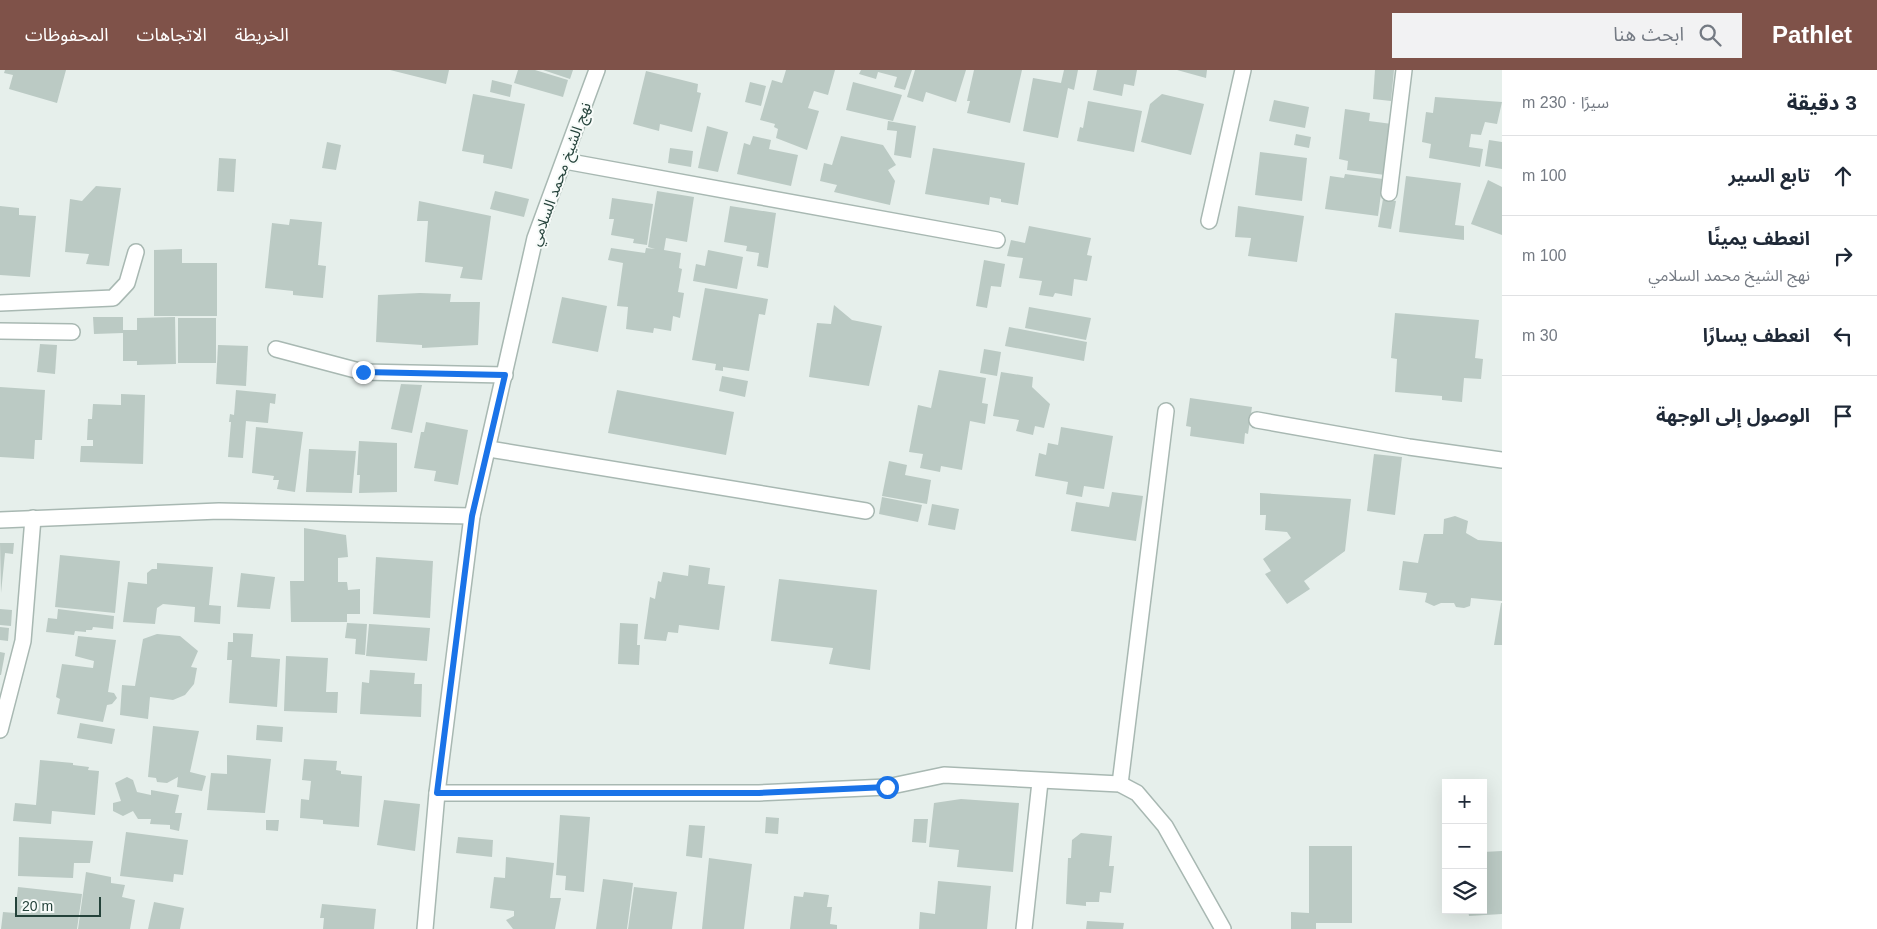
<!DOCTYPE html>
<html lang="ar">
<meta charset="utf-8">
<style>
:root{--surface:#fff;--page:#f2f2f3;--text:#1f2937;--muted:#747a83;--line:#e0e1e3;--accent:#7f5249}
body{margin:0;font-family:Arial,"Noto Sans Arabic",sans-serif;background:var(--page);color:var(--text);direction:rtl}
.controls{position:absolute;right:15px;bottom:15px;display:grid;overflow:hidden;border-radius:0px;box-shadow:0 5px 20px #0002}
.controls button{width:45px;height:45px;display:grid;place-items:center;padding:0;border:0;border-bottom:1px solid var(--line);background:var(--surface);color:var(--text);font:25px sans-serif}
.scale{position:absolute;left:15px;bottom:12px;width:86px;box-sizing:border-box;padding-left:5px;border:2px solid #24423a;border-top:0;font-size:14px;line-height:18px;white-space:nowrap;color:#24423a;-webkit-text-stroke:4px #f7fbf9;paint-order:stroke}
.stop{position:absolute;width:15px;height:15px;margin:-11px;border:4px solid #1a73e8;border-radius:50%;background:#fff}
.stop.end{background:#1a73e8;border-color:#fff;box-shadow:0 1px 5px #0008}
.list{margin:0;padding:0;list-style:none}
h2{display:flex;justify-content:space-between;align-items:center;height:65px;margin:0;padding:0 20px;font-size:21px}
h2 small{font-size:16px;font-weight:400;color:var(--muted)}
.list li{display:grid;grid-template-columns:32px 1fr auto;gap:15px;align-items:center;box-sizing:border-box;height:80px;padding:0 20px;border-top:1px solid var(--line)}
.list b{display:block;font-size:19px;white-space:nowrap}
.list p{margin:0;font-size:16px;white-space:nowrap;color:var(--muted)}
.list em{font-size:16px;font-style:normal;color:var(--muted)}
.icon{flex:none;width:28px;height:28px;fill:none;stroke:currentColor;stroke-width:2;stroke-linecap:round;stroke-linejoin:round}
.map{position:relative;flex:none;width:1502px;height:859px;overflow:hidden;direction:ltr}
header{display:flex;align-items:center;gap:30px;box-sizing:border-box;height:70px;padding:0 25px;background:var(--accent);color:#fff}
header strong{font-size:24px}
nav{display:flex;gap:28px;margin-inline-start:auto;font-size:18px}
.search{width:350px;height:45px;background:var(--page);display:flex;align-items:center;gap:12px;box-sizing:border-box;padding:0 18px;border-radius:0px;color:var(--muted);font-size:19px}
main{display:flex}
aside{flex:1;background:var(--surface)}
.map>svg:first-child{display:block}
.building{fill:#bbcac4}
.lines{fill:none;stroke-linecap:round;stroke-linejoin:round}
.minor-casing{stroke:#a8b8b2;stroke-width:18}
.minor{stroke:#fff;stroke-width:15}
.route{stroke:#1a73e8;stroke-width:6}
.labels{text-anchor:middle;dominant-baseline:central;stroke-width:4;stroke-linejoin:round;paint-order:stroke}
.street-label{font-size:15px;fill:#24423a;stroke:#f7fbf9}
</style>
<header>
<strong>Pathlet</strong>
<div class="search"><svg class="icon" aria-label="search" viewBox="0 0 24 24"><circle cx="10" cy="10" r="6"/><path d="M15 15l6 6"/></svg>ابحث هنا</div>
<nav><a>الخريطة</a><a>الاتجاهات</a><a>المحفوظات</a></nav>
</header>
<main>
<aside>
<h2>3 دقيقة<small>سيرًا · 230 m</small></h2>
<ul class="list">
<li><svg class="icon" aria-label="ahead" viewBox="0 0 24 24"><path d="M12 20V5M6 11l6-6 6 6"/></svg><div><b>تابع السير</b></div><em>100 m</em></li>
<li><svg class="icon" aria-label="right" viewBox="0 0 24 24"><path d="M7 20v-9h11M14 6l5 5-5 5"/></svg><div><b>انعطف يمينًا</b><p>نهج الشيخ محمد السلامي</p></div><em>100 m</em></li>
<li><svg class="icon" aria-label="left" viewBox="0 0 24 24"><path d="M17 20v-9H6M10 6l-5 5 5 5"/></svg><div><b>انعطف يسارًا</b></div><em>30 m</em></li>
<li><svg class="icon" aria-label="arrive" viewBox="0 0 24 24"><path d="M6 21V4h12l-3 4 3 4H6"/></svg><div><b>الوصول إلى الوجهة</b></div></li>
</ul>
</aside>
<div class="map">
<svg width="1502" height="859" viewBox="0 0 1502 859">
<rect width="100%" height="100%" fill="#e6efeb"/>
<g class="building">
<path d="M5,0H66L57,33L9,19L13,5L4,3Z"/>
<path d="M390,0H449L446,14Z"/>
<path d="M518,0H535L568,10L563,27L514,13Z"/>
<path d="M543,0H573L570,9Z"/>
<path d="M786,0H835L828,25L814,21L808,38L819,41L807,80L776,68L778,59L774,57L775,54L760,50L772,10L782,13Z"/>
<path d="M861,0H912L905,20L894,17L897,7L878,2L876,9L859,4Z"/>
<path d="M915,0H966L956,32L926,22L923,32L907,27Z"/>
<path d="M974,0H1022L1010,53L967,43L970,31H967Z"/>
<path d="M1064,0H1078L1074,20L1068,18L1058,68L1023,61L1033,8L1061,13Z"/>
<path d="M1097,0H1137L1134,16L1124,14L1122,26L1093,20Z"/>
<path d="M1177,0H1207L1206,8Z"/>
<path d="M1375,0H1394L1391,31L1373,29Z"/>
<path d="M646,1L698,14L697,22L701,23L692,62L660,54L659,61L633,54Z"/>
<path d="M492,10L512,15L510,27L490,22Z"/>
<path d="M750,12L766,16L761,36L745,32Z"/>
<path d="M853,12L902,25L893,51L846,40Z"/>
<path d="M473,24L525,34L512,99L483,93L484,85L462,81Z"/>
<path d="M1162,24L1204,34L1191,85L1141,72L1150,34Z"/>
<path d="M1435,27L1502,32L1497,54L1485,52L1481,65L1471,64L1469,77L1483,79L1480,97L1429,88L1431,74L1422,72L1426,42L1433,43Z"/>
<path d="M1274,30L1309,37L1305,58L1269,51Z"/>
<path d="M1088,31L1142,41L1134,82L1077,71L1080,57L1083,58Z"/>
<path d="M1345,39L1370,43L1369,51L1392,54L1385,105L1347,100L1348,91L1339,89Z"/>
<path d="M888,51L916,56L911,88L894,85L897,61L887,60Z"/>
<path d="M707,56L728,62L718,102L698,98Z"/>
<path d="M1296,64L1311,67L1309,78L1294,75Z"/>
<path d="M753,66L771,70L769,79L798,85L791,116L737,104L744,73L750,75Z"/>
<path d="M841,66L883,75L896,95L888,100L895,111L890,135L834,122L837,115L820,111L824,93L832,95Z"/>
<path d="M1489,70L1502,72V99L1485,96Z"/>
<path d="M327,72L341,75L336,100L322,98Z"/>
<path d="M670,78L693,81L691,97L668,93Z"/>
<path d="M933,78L1025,93L1018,135L1001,132V129L990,127L989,135L925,124Z"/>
<path d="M1260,82L1307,88L1302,131L1255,125Z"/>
<path d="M219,88L236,89L234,122L217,121Z"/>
<path d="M1345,104L1383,109L1378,146L1325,139L1330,106L1344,108Z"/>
<path d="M1406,106L1461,113L1455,155L1464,156V170L1399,162Z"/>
<path d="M1488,110L1502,117V165L1471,154Z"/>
<path d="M96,116L121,118L109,196L86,194L89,184L65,182L70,129L82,131Z"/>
<path d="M495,121L529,129L524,147L490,139Z"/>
<path d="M657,121L694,127L687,172L666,168L664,180L681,183L679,198L682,199L678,222L684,223L680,248L673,246L671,261L654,258L653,263L626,259L628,237L617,236L623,193L608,190L611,178L645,183L646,178L655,179L648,177Z"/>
<path d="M612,128L653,134L647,175L633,173L634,169L611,165L614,149H609Z"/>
<path d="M1383,129L1396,131L1391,159L1378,157Z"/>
<path d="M419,131L491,146L482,210L460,208L463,197L425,192L428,151H417Z"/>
<path d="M0,136L19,138V145L36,146L30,207L0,205Z"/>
<path d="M730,136L776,143L768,198L757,196L759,183L746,181L747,176L724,172Z"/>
<path d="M1238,136L1304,146L1297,192L1248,186L1251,168L1235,167Z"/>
<path d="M290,149L322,152L318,195L326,196L323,228L293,225V221L265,218L272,153L289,155Z"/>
<path d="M1029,156L1091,168L1087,185L1092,186L1087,211L1074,209L1072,226L1055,223L1053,227L1039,225L1042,211L1019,208L1023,188L1007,186L1011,170L1025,173Z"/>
<path d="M182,179V193H217V246H154V180Z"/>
<path d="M708,180L743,187L737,219L693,211L696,194L705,196Z"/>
<path d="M984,190L1005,194L1001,217L991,216L987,238L976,236Z"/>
<path d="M705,218L768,229L765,245L759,244L749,301L723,297V301L715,300L716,294L692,290Z"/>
<path d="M420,223L451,224L450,232H480L478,275L422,278V275L376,272L378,225Z"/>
<path d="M562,227L607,236L598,282L552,273Z"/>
<path d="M834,235L852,250L882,256L869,316L809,307L817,253L831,254Z"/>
<path d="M1029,237L1091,248L1086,270L1025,258Z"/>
<path d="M1395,243L1479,250L1475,288L1483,289L1481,309L1464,308L1462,332L1442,330V326L1395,322L1397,289L1391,288Z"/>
<path d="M93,247H123V260H137V248L175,247L176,294L137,295V291H123V263L94,264Z"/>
<rect x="178" y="248" width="38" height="45"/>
<path d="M1009,257L1087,272L1084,291L1005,276Z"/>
<path d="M40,274L57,275L55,304L37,302Z"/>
<path d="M218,275L248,276L246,316L216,314Z"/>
<path d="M984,279L1001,282L997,306L980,303Z"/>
<path d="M939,300L986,308L982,333L988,334L985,354L970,351L962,400L941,396L940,402L920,398L923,384L909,382L918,335L931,338Z"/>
<path d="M1001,302L1033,307L1032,317L1050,334L1044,358L1035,356L1033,365L1016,361L1019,350L993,346Z"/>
<path d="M722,306L748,311L745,327L719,321Z"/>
<path d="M401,314L422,315L412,363L391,359Z"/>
<path d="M0,317L45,320L42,370H35L34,389L0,387Z"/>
<path d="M236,320L276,324L275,334L270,333L268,353L246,351L243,388L228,387L231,352H229L230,344L234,345Z"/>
<path d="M617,320L734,342L726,385L608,363Z"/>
<path d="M121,324L145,325L143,394L80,392L81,376H93V370H87L88,349H92L93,334L121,335Z"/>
<path d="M1190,328L1252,337L1248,364L1245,363L1244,374L1190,366L1191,357L1186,356Z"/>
<path d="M426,352L468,360L458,415L434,411L436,401L414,398L421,362H424Z"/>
<path d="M256,357L303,362L295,422L277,419L279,410H273L274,406L252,403Z"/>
<path d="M1061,357L1113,366L1104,419L1084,416L1082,427L1066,424L1068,412L1035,406L1039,383L1046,385L1048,373L1058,375Z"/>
<path d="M359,371L397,373V422L359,423L360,405H357Z"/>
<path d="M309,379L356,381L352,423L306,422Z"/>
<path d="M1374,384L1402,387L1395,445L1367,441Z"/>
<path d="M889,391L907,395L905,405L931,410L927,434L882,426Z"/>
<path d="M1112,422L1143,426L1136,471L1071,461L1076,432L1109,437Z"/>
<path d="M1260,423L1351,429L1345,481L1304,511L1310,519L1287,534L1265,504L1271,501L1263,489L1291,468L1287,462L1265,460L1266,445H1260Z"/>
<path d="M882,427L922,435L918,452L879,444Z"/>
<path d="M932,434L959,439L955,460L928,455Z"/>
<path d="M1455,446L1468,451L1466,463L1478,470L1502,472V531L1471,528L1470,536L1464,538L1456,537L1454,533H1441L1434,536L1425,532L1427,523L1399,520L1403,491L1418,493L1424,464H1443L1444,449Z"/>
<path d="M304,458L346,465L348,487L338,488V512H347L348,520L360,519V544H347V552H291L290,511H304Z"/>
<path d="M0,473H14L13,484L5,483L1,523Z"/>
<path d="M60,485L120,491L115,543L55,537Z"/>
<path d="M376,487L433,491L430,548L373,544Z"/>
<path d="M157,493L213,497L209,535L221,536L220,554L194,552L195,537L163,534L157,538L155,554L123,552L128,512L147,514V503L152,499H157Z"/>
<path d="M689,495L710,498L708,514L725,516L719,560L679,555L678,563L668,562L666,571L644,569L650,527L655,529L658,511L661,512L663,502L688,506Z"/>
<path d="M241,503L275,507L270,539L237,537Z"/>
<path d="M779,509L877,520L870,600L829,594L833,578L771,571Z"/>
<path d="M1501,533H1502V575H1494Z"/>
<path d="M0,539L12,540L11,556L0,555Z"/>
<path d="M58,539L114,546L113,559L93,557L92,560H86V562L75,561L74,565L46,562L48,548L57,549Z"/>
<path d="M347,553L367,554L365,585L355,584L356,569L345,568Z"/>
<path d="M620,553L638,554L637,575H640L639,595L618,594Z"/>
<path d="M369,554L430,558L427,591L366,586Z"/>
<path d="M0,557L9,558L8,571L0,570Z"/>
<path d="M233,563L253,564L251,587L280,589L277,637L229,633L232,590H227L228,572H233Z"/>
<path d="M157,564L180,566L198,581L191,597L197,598L194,614L185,625L173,630L150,627L148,649L120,645L122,615L135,616L143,569Z"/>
<path d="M78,566L116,570L108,622L114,623L117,628L112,634L107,635L103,652L57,644L60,629L56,627L62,594L93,598L94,591L75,586Z"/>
<path d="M0,582L5,583L1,605H0Z"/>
<path d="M286,586L328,588L326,622H338L337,643L284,641Z"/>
<path d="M370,600L415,603L414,614H422L421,647L360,644L362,612L369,613Z"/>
<path d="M80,653L115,659L112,674L77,668Z"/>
<path d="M257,655L283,657L282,672L256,670Z"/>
<path d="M153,656L199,661L190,702L206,706L202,721L177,717L178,707L167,713L157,712L156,708L148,707Z"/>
<path d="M227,685L271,689L265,743L207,740L211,703L227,704Z"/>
<path d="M304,689L337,691L336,700L341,701V704L362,706L359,757L323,754V750L300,748L301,729L309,730L311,711L302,710Z"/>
<path d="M40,690L73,693V695L89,697L88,700L99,701L95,745L52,741L51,754L13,751L15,733L36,735Z"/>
<path d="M127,707L133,710L137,722L151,725V720L179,725L175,743H182L179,761L170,759V755L150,754L151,749H138L133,741L123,746L113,741V733L121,731L115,713Z"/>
<path d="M961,729L1019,733L1013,802L957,797L959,780L929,777L934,733Z"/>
<path d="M384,730L420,734L415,781L377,775Z"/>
<path d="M560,745L590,747L584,822L565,820L566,806L556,805Z"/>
<path d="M766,747L779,748L778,764L765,763Z"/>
<path d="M914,749H928L926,773L912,772Z"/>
<path d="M266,750H279L278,761L266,760Z"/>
<path d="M689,755L705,756L702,788L686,786Z"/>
<path d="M126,762L188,770L183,805L174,804L173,812L120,806Z"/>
<path d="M1081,763L1112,766L1109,796H1114L1111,823L1100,822L1099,832H1086V836L1066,834L1068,788H1071L1072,770Z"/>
<path d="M19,767L93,771L90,793H74L73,808L18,806Z"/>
<path d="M458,767L493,770L492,787L456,783Z"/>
<path d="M1309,776H1352V853H1316V859H1291V842L1309,843Z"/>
<path d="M1502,781V844L1469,846L1468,840H1483V782Z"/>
<path d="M506,787L554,793L550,828H561L555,859H513L506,850L514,846V841L490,838L494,807L505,808Z"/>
<path d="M709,788L752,794L744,859H702Z"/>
<path d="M86,802L111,807V813L125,815L122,827L135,830L130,859H78Z"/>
<path d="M603,809L633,813L627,859H596Z"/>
<path d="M938,811L991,816L987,859H919L920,842L935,844Z"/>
<path d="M18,817L82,824L77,859H1L3,842L15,843Z"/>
<path d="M634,817L677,822L672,859H628Z"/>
<path d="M804,822L829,825L827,837H832L830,854L837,855V859H790L794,826L803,827Z"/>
<path d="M154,832L184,838L180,859H148Z"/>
<path d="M322,834L376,839L374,859H323L324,848H320Z"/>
<path d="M1087,851L1124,853L1123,859H1086Z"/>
</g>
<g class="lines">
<g class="minor-casing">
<g id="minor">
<path d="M565,91L997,170"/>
<path d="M1389,123L1404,0"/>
<path d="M1209,151L1243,0"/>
<path d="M0,233L113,228L127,213L136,182"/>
<path d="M0,261L72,262"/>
<path d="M276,279L363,302L505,305"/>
<path d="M1257,350L1409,377L1502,390"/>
<path d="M489,379L866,441"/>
<path d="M0,450L219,441L472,446"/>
<path d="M0,660L23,571L33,448"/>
<path d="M1120,714L1166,341"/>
<path d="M437,723H759L887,717L944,705L1120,714L1137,723L1165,756L1223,859"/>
<path d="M425,859L437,723L472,446L535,168L597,0"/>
<path d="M1024,859L1040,712"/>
</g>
</g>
<use href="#minor" class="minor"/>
</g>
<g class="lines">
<path class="route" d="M363,302L505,305L472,446L437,723H759L887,717"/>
</g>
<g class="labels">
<g class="street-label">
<text transform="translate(560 104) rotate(-70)">نهج الشيخ محمد السلامي</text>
</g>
</g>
</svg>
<div class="controls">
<button>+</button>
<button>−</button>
<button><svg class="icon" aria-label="layers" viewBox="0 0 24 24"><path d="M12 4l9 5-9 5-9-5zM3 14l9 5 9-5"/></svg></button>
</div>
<div class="scale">20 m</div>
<div class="stop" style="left:887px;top:717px"></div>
<div class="stop end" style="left:363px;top:302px"></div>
</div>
</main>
